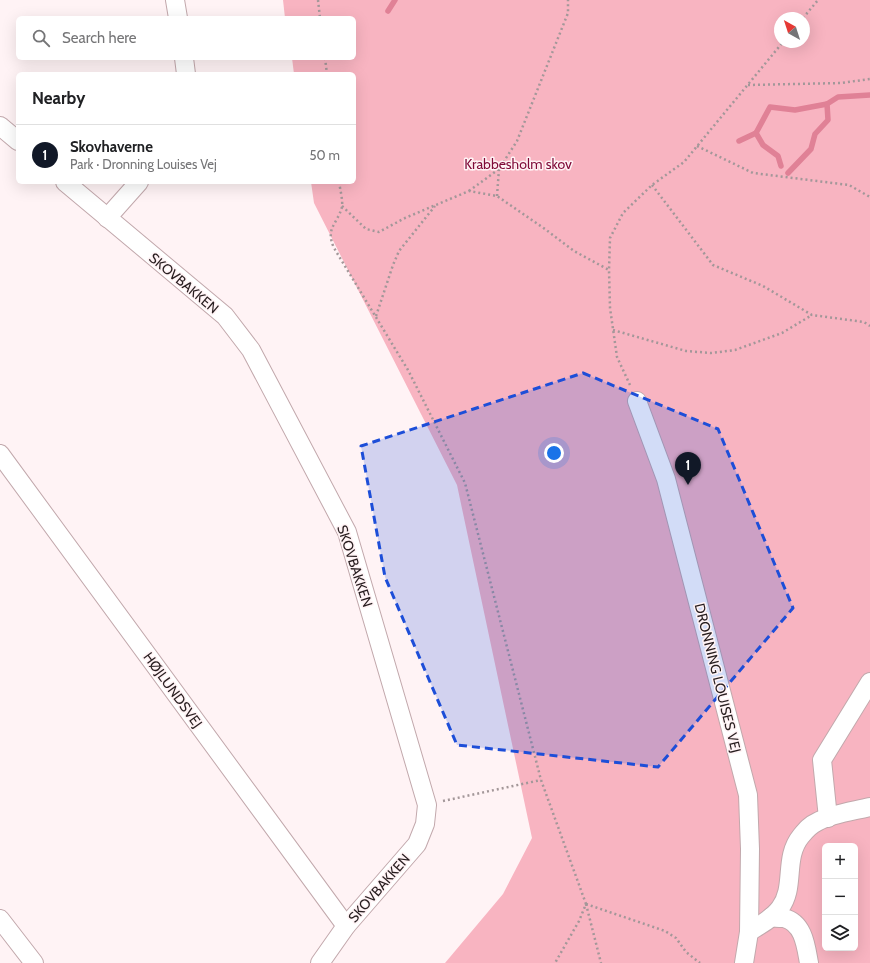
<!DOCTYPE html>
<meta charset="utf-8">
<style>
:root{--surface:#fff;--page:#f2f2f2;--text:#202124;--muted:#757577;--line:#e0e0e0;--accent:#111827}
body{margin:0;font-family:Cabin,sans-serif;background:var(--page);color:var(--text)}
.controls{position:absolute;right:12px;bottom:12px;display:grid;overflow:hidden;border-radius:6px;box-shadow:0 4px 16px #0002}
.controls button{width:36px;height:36px;display:grid;place-items:center;padding:0;border:0;border-bottom:1px solid var(--line);background:var(--surface);color:var(--text);font:20px sans-serif}
.compass{position:absolute;left:774px;top:12px;width:36px;height:36px;border-radius:50%;background:var(--surface);box-shadow:0 4px 16px #0002;rotate:321deg}
.you{position:absolute;left:554px;top:453px;width:14px;height:14px;margin:-10px;border:3px solid #fff;border-radius:50%;background:#1a73e8;box-shadow:0 0 0 6px #1a73e833}
.badge{display:grid;place-items:center;width:26px;height:26px;border-radius:50%;background:var(--accent);color:#fff;font-size:13px;font-weight:700}
.pin{position:absolute;translate:-50% -33px;filter:drop-shadow(0 1px 2px #0008)}
.pin::after{content:'';position:absolute;top:21px;width:14px;height:12px;background:inherit;clip-path:polygon(0 0,100% 0,50% 100%)}
.list{margin:0;padding:0;list-style:none}
h2{display:flex;justify-content:space-between;align-items:center;height:52px;margin:0;padding:0 16px;font-size:17px}
h2 small{font-size:13px;font-weight:400;color:var(--muted)}
.list li{display:grid;grid-template-columns:26px 1fr auto;gap:12px;align-items:center;box-sizing:border-box;height:60px;padding:0 16px;border-top:1px solid var(--line)}
.list b{display:block;font-size:15px;white-space:nowrap}
.list p{margin:0;font-size:13px;white-space:nowrap;color:var(--muted)}
.list em{font-size:13px;font-style:normal;color:var(--muted)}
.icon{flex:none;width:22px;height:22px;fill:none;stroke:currentColor;stroke-width:2;stroke-linecap:round;stroke-linejoin:round}
.map{position:relative;flex:none;width:870px;height:963px;overflow:hidden}
.search{position:absolute;background:var(--surface);box-shadow:0 4px 16px #0002;left:16px;top:16px;width:340px;height:44px;display:flex;align-items:center;gap:10px;box-sizing:border-box;padding:0 14px;border-radius:6px;color:var(--muted);font-size:15px}
.panel{position:absolute;background:var(--surface);box-shadow:0 4px 16px #0002;left:16px;top:72px;width:340px;height:112px;border-radius:6px}
.map>svg:first-child{display:block}
.green{fill:#f8b4c1;fill-rule:evenodd}
.lines{fill:none;stroke-linecap:round;stroke-linejoin:round}
.stream{stroke:#e08196;stroke-width:5.5}
.street-casing{stroke:#c2a8ac;stroke-width:20}
.path{stroke:#a39799;stroke-width:2.5;stroke-dasharray:2 3;stroke-linecap:butt}
.street{stroke:#fff;stroke-width:18}
.marked{fill:#1d4ed8;fill-opacity:0.2;stroke:#1d4ed8;stroke-width:3;stroke-dasharray:8 5;stroke-linejoin:round}
.labels{text-anchor:middle;dominant-baseline:central;stroke-width:3;stroke-linejoin:round;paint-order:stroke}
.park-label{font-size:14px;fill:#7f0937;stroke:#fff3f5}
.street-label{font-size:14px;fill:#271d1f;stroke:#fff3f5}
</style>
<div class="map">
<svg width="870" height="963" viewBox="0 0 870 963">
<rect width="100%" height="100%" fill="#fff3f5"/>
<path class="green" d="M283,0H870V963H445L503,894L532,838L457,485L314,203L311,182H354V74H294L292,58H354V18H285ZM780,18H804V42H780ZM825,846H855V948H825Z"/>
<g class="lines">
<g class="stream">
<path d="M388,11L395,0"/>
<path d="M756,133L763,145L778,156L781,166"/>
<path d="M739,141L756,133L770,107L795,110L827,104L838,97L870,95"/>
<path d="M788,173L811,149L815,134L828,120L827,104"/>
</g>
<g class="street-casing">
<g id="street">
<path d="M175,0L178,18"/>
<path d="M184,58L186,74"/>
<path d="M0,126L18,141"/>
<path d="M65,182L225,316L251,350L347,532L427,805L425,824L417,844L346,926L320,963"/>
<path d="M107,218L139,182"/>
<path d="M637,401L666,479L748,795L750,849L749,932L744,963"/>
<path d="M0,454L346,926"/>
<path d="M828,818L822,760L870,682"/>
<path d="M771,917C775,918 780,918 784,918C804,923 806,947 809,963"/>
<path d="M0,919L34,963"/>
<path d="M749,932C760,925 772,919 780,908C796,887 783,858 801,836C806,830 810,825 817,822C831,814 854,811 870,807"/>
</g>
</g>
<g class="path">
<path d="M318,0L320,18"/>
<path d="M803,18L818,0"/>
<path d="M325,58L327,74"/>
<path d="M748,85L841,83L870,79"/>
<path d="M697,146L753,173L849,185L870,197"/>
<path d="M339,182C340,189 343,200 342,207C337,225 325,228 334,248L408,370L465,483L541,780L586,904L579,921L555,963"/>
<path d="M652,185L713,265L763,286L812,315L864,322L870,326"/>
<path d="M469,191L499,169"/>
<path d="M497,196L499,169L517,141L568,13V0"/>
<path d="M342,206L366,229L379,232L405,218L469,191L497,196L545,229L574,251L609,270"/>
<path d="M376,316L393,265L399,251L435,206"/>
<path d="M613,330L686,351L711,353L735,350L782,333L812,315"/>
<path d="M630,385L617,357L610,308L609,270L610,238L623,213L652,185L684,162L783,42"/>
<path d="M443,801L541,780"/>
<path d="M586,904L665,931L676,938L686,952L700,963"/>
<path d="M586,904L601,963"/>
</g>
<use href="#street" class="street"/>
</g>
<path class="marked" d="M583,373L718,429L793,608L658,767L457,745L385,577L361,446Z"/>
<g class="labels">
<g class="park-label">
<text x="518" y="164">Krabbesholm skov</text>
</g>
<g class="street-label">
<text transform="translate(184 283) rotate(40)">SKOVBAKKEN</text>
<text transform="translate(355 566) rotate(72)">SKOVBAKKEN</text>
<text transform="translate(718 678) rotate(76)">DRONNING LOUISES VEJ</text>
<text transform="translate(173 690) rotate(54)">HØJLUNDSVEJ</text>
<text transform="translate(379 888) rotate(-49)">SKOVBAKKEN</text>
</g>
</g>
</svg>
<div class="controls">
<button>+</button>
<button>−</button>
<button><svg class="icon" aria-label="layers" viewBox="0 0 24 24"><path d="M12 4l9 5-9 5-9-5zM3 14l9 5 9-5"/></svg></button>
</div>
<svg class="compass" viewBox="-18 -18 36 36"><path d="M0-13l5 13h-10z" fill="#e53935"/><path d="M0 13l5-13h-10z" fill="#757577"/></svg>
<div class="you"></div>
<div class="pin badge" style="left:688px;top:485px">1</div>
<div class="search"><svg class="icon" aria-label="search" viewBox="0 0 24 24"><circle cx="10" cy="10" r="6"/><path d="M15 15l6 6"/></svg>Search here</div>
<section class="panel">
<h2>Nearby<small></small></h2>
<ul class="list">
<li><span class="badge">1</span><div><b>Skovhaverne</b><p>Park · Dronning Louises Vej</p></div><em>50 m</em></li>
</ul>
</section>
</div>
